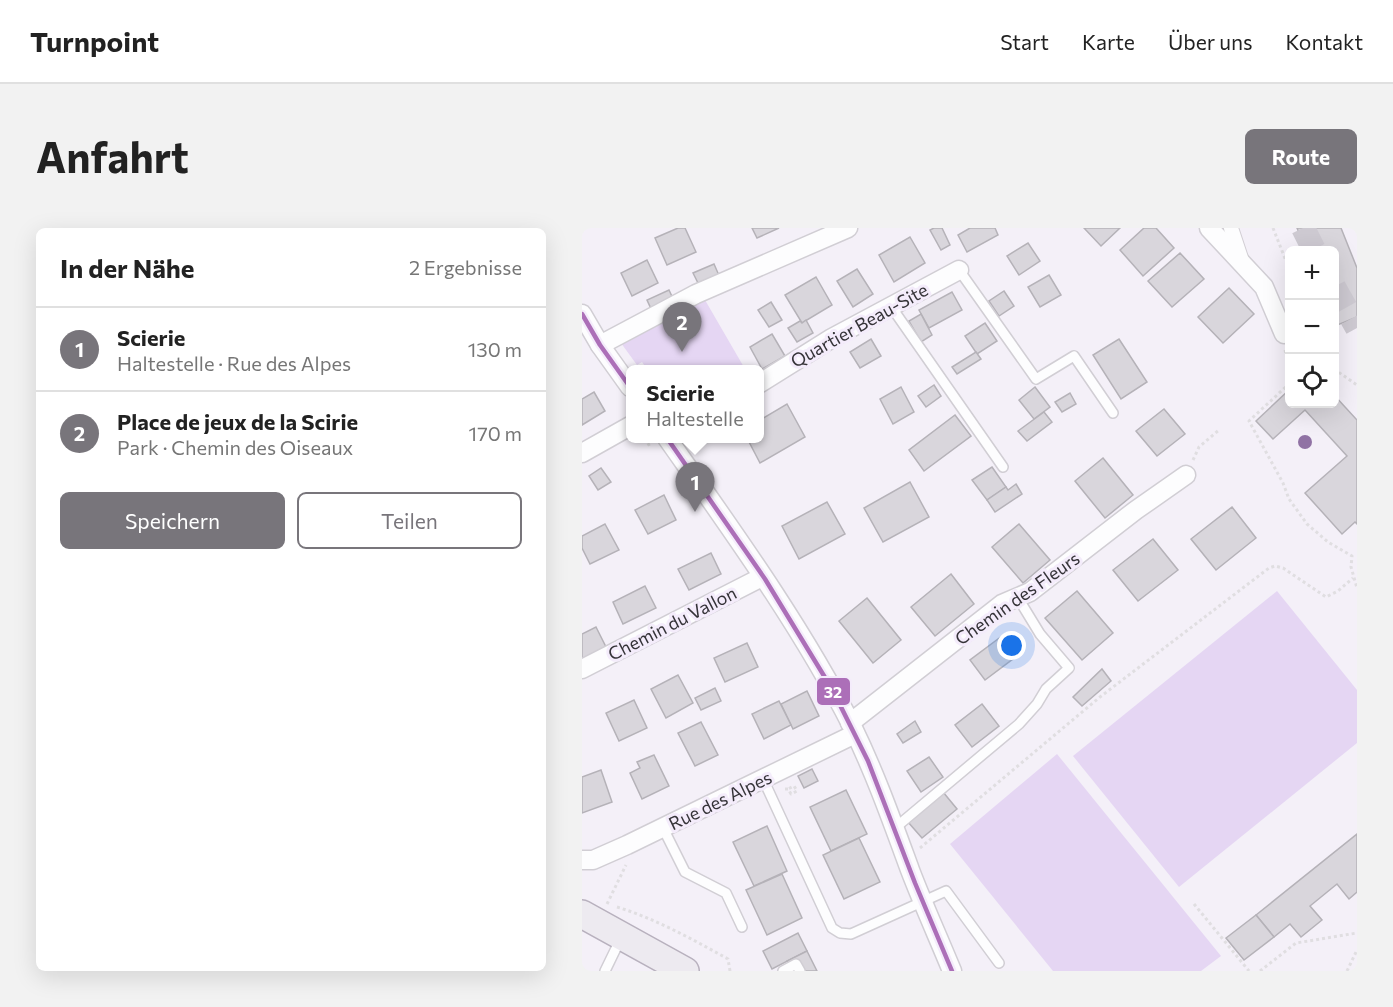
<!DOCTYPE html>
<html lang="de">
<meta charset="utf-8">
<style>
:root{--surface:#fff;--page:#f2f2f2;--text:#222;--muted:#767676;--line:#e0e0e0;--accent:#78757b}
body{margin:0;font-family:Commissioner,sans-serif;background:var(--page);color:var(--text)}
.controls{position:absolute;right:18px;top:18px;display:grid;overflow:hidden;border-radius:9px;box-shadow:0 6px 24px #0002}
.controls button{width:54px;height:54px;display:grid;place-items:center;padding:0;border:0;border-bottom:2px solid var(--line);background:var(--surface);color:var(--text);font:30px sans-serif}
.you{position:absolute;left:430px;top:418px;width:21px;height:21px;margin:-15px;border:4px solid #fff;border-radius:50%;background:#1a73e8;box-shadow:0 0 0 9px #1a73e833}
.badge{display:grid;place-items:center;width:39px;height:39px;border-radius:50%;background:var(--accent);color:#fff;font-size:20px;font-weight:700}
.pin{position:absolute;translate:-50% -50px;filter:drop-shadow(0 2px 3px #0008)}
.pin::after{content:'';position:absolute;top:32px;width:21px;height:18px;background:inherit;clip-path:polygon(0 0,100% 0,50% 100%)}
.popup{position:absolute;left:44px;top:137px;width:138px;height:78px;box-sizing:border-box;display:grid;place-content:center;border-radius:9px;background:var(--surface);filter:drop-shadow(0 2px 4px #0005);font-size:20px;white-space:nowrap;color:var(--muted)}
.popup b{font-size:22px;color:var(--text)}
.popup::after{content:'';position:absolute;left:50%;top:100%;margin-left:-12px;border:12px solid transparent;border-top-color:var(--surface)}
.list{margin:0;padding:0;list-style:none}
h2{display:flex;justify-content:space-between;align-items:center;height:78px;margin:0;padding:0 24px;font-size:26px}
h2 small{font-size:20px;font-weight:400;color:var(--muted)}
.list li{display:grid;grid-template-columns:39px 1fr auto;gap:18px;align-items:center;box-sizing:border-box;height:84px;padding:0 24px;border-top:2px solid var(--line)}
.list b{display:block;font-size:22px;white-space:nowrap}
.list p{margin:0;font-size:20px;white-space:nowrap;color:var(--muted)}
.list em{font-size:20px;font-style:normal;color:var(--muted)}
.actions{display:flex;gap:12px;padding:18px 24px}
.actions a{flex:1;padding:14px 0;border:2px solid var(--accent);border-radius:9px;text-align:center;font-size:21px;color:var(--accent)}
.actions .main{background:var(--accent);color:#fff}
.icon{flex:none;width:33px;height:33px;fill:none;stroke:currentColor;stroke-width:2;stroke-linecap:round;stroke-linejoin:round}
.map{position:relative;flex:none;width:775px;height:743px;overflow:hidden;border-radius:9px}
header{display:flex;align-items:center;gap:36px;box-sizing:border-box;height:84px;padding:0 30px;background:var(--surface);border-bottom:2px solid var(--line)}
header strong{font-size:28px}
nav{display:flex;gap:33px;margin-inline-start:auto;font-size:21px}
.intro{display:flex;align-items:center;justify-content:space-between;box-sizing:border-box;height:144px;padding:0 36px}
h1{margin:0;font-size:42px}
.button{padding:15px 27px;border-radius:9px;background:var(--accent);color:#fff;font-size:21px;font-weight:700}
main{display:flex;gap:36px;padding:0 36px}
aside{flex:1;background:var(--surface);border-radius:9px;box-shadow:0 6px 24px #0002}
.map>svg:first-child{display:block}
.green{fill:#e5d6f3}
.building{fill:#d9d6dc;stroke:#b5b2b8;stroke-width:1.5}
.lines{fill:none;stroke-linecap:round;stroke-linejoin:round}
.secondary-tunnel{stroke:#cecad2;stroke-width:24;stroke-dasharray:24 12;stroke-linecap:butt}
.service-casing{stroke:#d1ced4;stroke-width:12}
.pedestrian-casing{stroke:#d1ced4;stroke-width:16}
.minor-casing{stroke:#d1ced4;stroke-width:21}
.primary-casing{stroke:#b8b1be;stroke-width:30}
.path{stroke:#e0dee1;stroke-width:3;stroke-dasharray:3 3;stroke-linecap:butt}
.service{stroke:#fdfdfe;stroke-width:9}
.pedestrian{stroke:#fdfdfe;stroke-width:14}
.minor{stroke:#fdfdfe;stroke-width:18}
.primary{stroke:#edeaf0;stroke-width:27}
.bus-1-casing{stroke:#f4ecfb;stroke-width:9}
.bus-1{stroke:#ac6fb8;stroke-width:4.5}
.tree{fill:#9072a4}
.labels{text-anchor:middle;dominant-baseline:central;stroke-width:6;stroke-linejoin:round;paint-order:stroke}
.street-label{font-size:18px;fill:#353338;stroke:#f4ecfb}
.line-badge{stroke:#f4ecfb;stroke-width:2}
.badge-label{font-size:16px;text-anchor:middle;font-weight:bold;fill:#fff}
</style>
<header>
<strong>Turnpoint</strong>
<nav><a>Start</a><a>Karte</a><a>Über uns</a><a>Kontakt</a></nav>
</header>
<div class="intro"><h1>Anfahrt</h1><a class="button">Route</a></div>
<main>
<aside>
<h2>In der Nähe<small>2 Ergebnisse</small></h2>
<ul class="list">
<li><span class="badge">1</span><div><b>Scierie</b><p>Haltestelle · Rue des Alpes</p></div><em>130 m</em></li>
<li><span class="badge">2</span><div><b>Place de jeux de la Scirie</b><p>Park · Chemin des Oiseaux</p></div><em>170 m</em></li>
</ul>
<div class="actions"><a class="main">Speichern</a><a>Teilen</a></div>
</aside>
<div class="map">
<svg width="775" height="743" viewBox="0 0 775 743">
<rect width="100%" height="100%" fill="#f4f0f8"/>
<g class="green">
<path d="M123,72L163,141H65L60,134L55,137L39,115Z"/>
<path d="M695,363L775,462V515L597,659L491,528Z"/>
<path d="M475,526L639,728L619,743H471L368,616Z"/>
</g>
<g class="building">
<path d="M96,0H103L114,24L85,37L73,10Z"/>
<path d="M170,0H197L175,10Z"/>
<path d="M352,0H360L368,17L359,22L348,2Z"/>
<path d="M388,0H413L416,7L385,24L376,7Z"/>
<path d="M502,0H538L519,18Z"/>
<path d="M562,0H574L592,20L561,48L538,22Z"/>
<path d="M715,0H759L775,40V89L753,98L752,22H724Z"/>
<path d="M328,9L343,35L312,54L297,27Z"/>
<path d="M446,15L458,33L437,47L425,28Z"/>
<path d="M598,25L622,51L590,79L566,53Z"/>
<path d="M65,32L76,55L50,68L39,45Z"/>
<path d="M132,36L139,52L119,61L111,45Z"/>
<path d="M275,41L291,66L271,79L255,53Z"/>
<path d="M467,47L479,67L458,79L446,59Z"/>
<path d="M234,49L250,77L220,95L203,67Z"/>
<path d="M647,60L672,86L641,115L616,89Z"/>
<path d="M87,62L93,75L71,85L65,72Z"/>
<path d="M422,63L432,78L417,88L407,73Z"/>
<path d="M370,64L380,82L347,100L337,82Z"/>
<path d="M189,74L200,92L187,99L176,82Z"/>
<path d="M339,86L350,107L339,114L327,93Z"/>
<path d="M224,92L231,105L215,114L206,100L218,93L220,95Z"/>
<path d="M403,95L415,113L395,126L383,108Z"/>
<path d="M190,106L203,128L180,141L168,119Z"/>
<path d="M289,111L299,128L278,140L268,124Z"/>
<path d="M537,111L565,154L539,171L511,127Z"/>
<path d="M394,124L399,131L375,146L370,139Z"/>
<path d="M352,157L359,168L344,179L336,168Z"/>
<path d="M319,159L332,184L311,196L298,171Z"/>
<path d="M453,159L468,179L452,191L437,172Z"/>
<path d="M708,161V176H752V167L775,192V296L773,294L760,306L723,265L765,228L723,182L691,211L674,193Z"/>
<path d="M12,164L23,183L0,197V171Z"/>
<path d="M488,165L494,176L480,184L473,174Z"/>
<path d="M205,176L223,209L178,235L165,210H178V192Z"/>
<path d="M582,181L603,206L575,228L554,203Z"/>
<path d="M462,184L470,194L445,213L436,203Z"/>
<path d="M373,187L389,208L342,243L327,222Z"/>
<path d="M521,230L551,267L523,290L493,253Z"/>
<path d="M410,239L424,259L405,272L390,252Z"/>
<path d="M19,240L29,254L16,262L7,248Z"/>
<path d="M328,254L347,289L301,314L282,280Z"/>
<path d="M434,256L440,266L413,284L405,272L424,259L426,262Z"/>
<path d="M82,267L94,292L66,306L53,282Z"/>
<path d="M245,274L263,306L217,331L200,298Z"/>
<path d="M650,279L674,310L634,342L609,311Z"/>
<path d="M23,296L37,322L8,336L0,320V308Z"/>
<path d="M437,296L468,332L441,355L410,319Z"/>
<path d="M571,311L596,342L556,373L531,342Z"/>
<path d="M129,325L139,346L107,362L96,341Z"/>
<path d="M369,346L392,376L353,408L329,379Z"/>
<path d="M63,358L74,380L41,396L31,374Z"/>
<path d="M495,363L531,405L500,432L463,390Z"/>
<path d="M285,370L319,412L291,435L257,393Z"/>
<path d="M14,399L25,421L0,434V406Z"/>
<path d="M424,405L439,425L403,452L388,432Z"/>
<path d="M165,415L176,439L143,454L132,430Z"/>
<path d="M520,441L529,453L500,478L491,469Z"/>
<path d="M96,447L111,475L84,490L69,461Z"/>
<path d="M133,460L139,473L119,482L113,470Z"/>
<path d="M225,463L237,488L211,501L199,476Z"/>
<path d="M52,472L65,500L37,513L24,485Z"/>
<path d="M197,473L209,497L182,511L170,486Z"/>
<path d="M400,476L417,498L390,519L373,497Z"/>
<path d="M333,493L339,504L321,515L315,506Z"/>
<path d="M119,494L136,527L113,538L96,505Z"/>
<path d="M72,527L87,558L60,571L48,545L58,540L55,534Z"/>
<path d="M347,529L361,549L339,564L325,543Z"/>
<path d="M230,541L236,553L222,560L216,548Z"/>
<path d="M19,542L30,574L0,585V549Z"/>
<path d="M264,562L285,606L249,623L228,579Z"/>
<path d="M361,564L375,581L340,610L326,594Z"/>
<path d="M185,598L205,643L172,658L151,614Z"/>
<path d="M775,606V664L767,671L755,656L728,678L740,692L719,709L708,696L692,709L674,687Z"/>
<path d="M277,610L298,654L262,671L241,627Z"/>
<path d="M200,646L220,690L185,707L164,662Z"/>
<path d="M674,687L692,709L662,732L644,710Z"/>
<path d="M216,705L225,723L190,741L181,723Z"/>
<path d="M225,723L235,743H211L205,733Z"/>
</g>
<g class="lines">
<g class="secondary-tunnel">
<path d="M721,0L732,22"/>
<path d="M752,59L775,100"/>
</g>
<g class="service-casing">
<g id="service">
<path d="M377,42L454,151L492,128L531,185"/>
<path d="M308,77L421,239"/>
<path d="M181,551L250,700L258,705L269,706L364,663L417,735"/>
<path d="M81,600L103,644L144,665L160,699"/>
<path d="M313,600L437,496L455,476L464,461L487,440L458,406L436,370"/>
<path d="M23,743L39,710"/>
<path d="M201,743L214,736L218,743"/>
</g>
</g>
<g class="pedestrian-casing">
<path id="pedestrian" d="M649,0L660,33"/>
</g>
<g class="minor-casing">
<g id="minor">
<path d="M627,0L682,59L702,106"/>
<path d="M0,86L18,117L48,159"/>
<path d="M18,117L114,66L266,0"/>
<path d="M178,155L250,110L377,42"/>
<path d="M85,210C149,301 220,399 270,498C293,545 310,593 328,642C341,676 356,709 370,743"/>
<path d="M0,225L48,198"/>
<path d="M0,441L180,349"/>
<path d="M268,495L420,376L448,364L554,282L604,247"/>
<path d="M0,632H11L45,617L273,506"/>
</g>
</g>
<g class="primary-casing">
<path id="primary" d="M0,686L103,743"/>
</g>
<g class="path">
<path d="M691,0L708,43"/>
<path d="M703,122L708,144"/>
<path d="M752,141L775,157"/>
<path d="M708,155L667,193L701,255L707,271L725,296L746,314L770,328L769,339L775,360"/>
<path d="M63,210L68,219"/>
<path d="M611,232L617,219L637,202"/>
<path d="M203,561H206L209,566L215,563L212,558L206,561"/>
<path d="M338,620L518,469L687,340L693,338L701,340L744,369L756,363L771,350"/>
<path d="M25,676L44,637"/>
<path d="M612,676L667,743"/>
<path d="M35,679C74,691 110,711 146,731L148,743"/>
<path d="M678,743L714,715L775,705"/>
<path d="M765,743L775,722"/>
</g>
<use href="#service" class="service"/>
<use href="#pedestrian" class="pedestrian"/>
<use href="#minor" class="minor"/>
<use href="#primary" class="primary"/>
<g class="bus-1-casing">
<g id="bus-1">
<path d="M0,86L18,117L48,159"/>
<path d="M85,210L183,351L250,461L286,533L333,655L370,743"/>
</g>
</g>
<use href="#bus-1" class="bus-1"/>
</g>
<circle class="tree" cx="723" cy="214" r="7"/>
<g class="labels">
<g class="street-label">
<text transform="translate(277 97) rotate(-29)">Quartier Beau-Site</text>
<text transform="translate(435 370) rotate(-35)">Chemin des Fleurs</text>
<text transform="translate(90 395) rotate(-27)">Chemin du Vallon</text>
<text transform="translate(138 572) rotate(-26)">Rue des Alpes</text>
</g>
</g>
<rect class="line-badge" x="234" y="449" width="35" height="29" rx="6" fill="#ac6fb8"/>
<g class="badge-label">
<text x="251" y="470">32</text>
</g>
</svg>
<div class="controls">
<button>+</button>
<button>−</button>
<button><svg class="icon" aria-label="locate" viewBox="0 0 24 24"><circle cx="12" cy="12" r="6"/><path d="M12 2v4M12 18v4M2 12h4M18 12h4"/></svg></button>
</div>
<div class="you"></div>
<div class="pin badge" style="left:113px;top:284px">1</div>
<div class="popup"><b>Scierie</b>Haltestelle</div>
<div class="pin badge" style="left:100px;top:124px">2</div>
</div>
</main>
